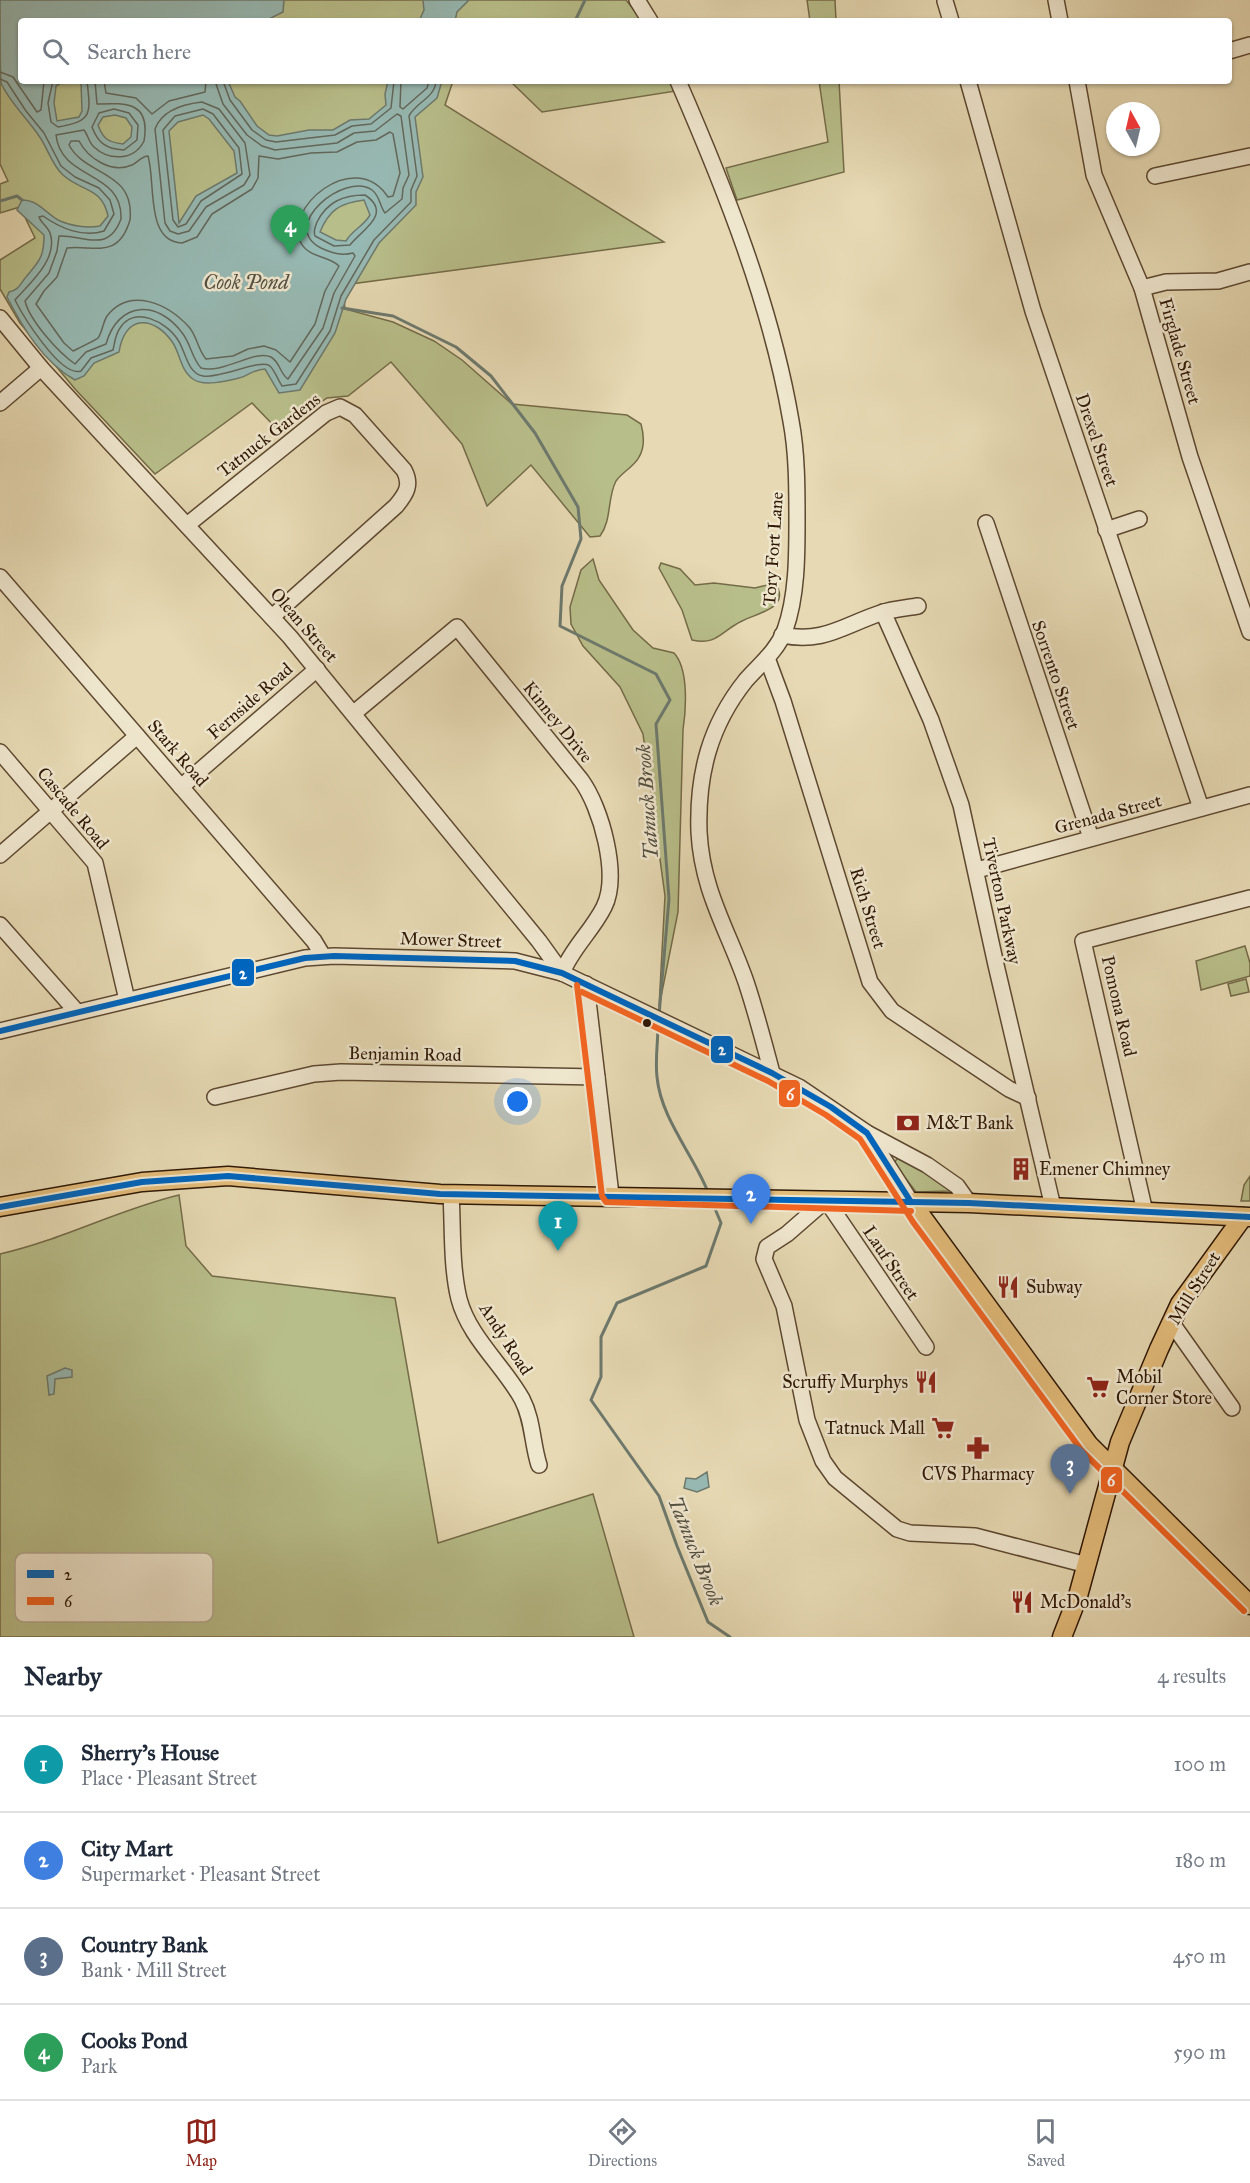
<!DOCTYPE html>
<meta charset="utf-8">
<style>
:root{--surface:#fff;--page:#f6f6f7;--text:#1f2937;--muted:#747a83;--line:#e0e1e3;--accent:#8f2418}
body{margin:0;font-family:"IM FELL Great Primer",serif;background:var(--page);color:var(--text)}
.compass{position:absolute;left:1106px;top:102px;width:54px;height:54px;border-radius:50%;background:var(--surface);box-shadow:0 2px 4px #0004;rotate:352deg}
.you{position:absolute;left:518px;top:1102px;width:21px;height:21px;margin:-15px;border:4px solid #fff;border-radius:50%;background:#1a73e8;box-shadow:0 0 0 9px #1a73e833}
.badge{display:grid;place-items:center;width:39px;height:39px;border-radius:50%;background:var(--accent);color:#fff;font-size:20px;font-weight:700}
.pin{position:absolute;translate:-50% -50px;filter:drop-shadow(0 2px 3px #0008)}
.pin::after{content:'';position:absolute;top:32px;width:21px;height:18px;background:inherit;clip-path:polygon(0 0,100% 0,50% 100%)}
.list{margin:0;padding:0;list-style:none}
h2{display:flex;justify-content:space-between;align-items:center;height:78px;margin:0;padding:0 24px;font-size:26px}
h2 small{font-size:20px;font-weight:400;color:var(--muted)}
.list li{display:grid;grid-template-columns:39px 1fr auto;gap:18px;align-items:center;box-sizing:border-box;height:96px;padding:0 24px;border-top:2px solid var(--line)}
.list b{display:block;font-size:22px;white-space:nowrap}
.list p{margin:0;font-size:20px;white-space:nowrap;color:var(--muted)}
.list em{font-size:20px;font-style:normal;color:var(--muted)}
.icon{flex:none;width:33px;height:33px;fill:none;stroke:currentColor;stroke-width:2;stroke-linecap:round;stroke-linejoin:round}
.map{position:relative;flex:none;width:1250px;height:1637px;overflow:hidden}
.search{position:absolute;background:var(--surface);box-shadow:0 2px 4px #0004;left:18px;right:18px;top:18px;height:66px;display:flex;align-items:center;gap:15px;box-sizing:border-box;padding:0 21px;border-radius:6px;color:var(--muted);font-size:22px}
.sheet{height:462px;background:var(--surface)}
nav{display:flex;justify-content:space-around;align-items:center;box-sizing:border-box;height:84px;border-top:2px solid var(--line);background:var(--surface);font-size:16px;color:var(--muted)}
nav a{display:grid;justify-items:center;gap:3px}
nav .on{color:var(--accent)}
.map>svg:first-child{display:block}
.green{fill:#b8be8a;stroke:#746b48;stroke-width:1.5}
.water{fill:#97b9b3;stroke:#6d796d;stroke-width:1.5;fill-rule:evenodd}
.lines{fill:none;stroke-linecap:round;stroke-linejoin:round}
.shore{stroke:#63685c;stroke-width:1.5}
.stream{stroke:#6d796d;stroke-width:3}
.minor-casing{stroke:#5d4830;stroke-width:18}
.major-casing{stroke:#2f1805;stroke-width:21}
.minor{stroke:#efe6ce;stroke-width:15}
.major{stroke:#e3bc7a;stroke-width:18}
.bus-1-casing{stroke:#efe6ce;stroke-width:10}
.bus-2-casing{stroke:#efe6ce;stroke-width:10}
.bus-1{stroke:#0065bd;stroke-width:6}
.bus-2{stroke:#f26522;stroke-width:6}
.bus-dot{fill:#2f1805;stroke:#efe6ce;stroke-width:2}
.labels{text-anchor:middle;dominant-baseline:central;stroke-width:5;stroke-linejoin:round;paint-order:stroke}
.street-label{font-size:18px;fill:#2f1805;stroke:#efe6ce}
.poi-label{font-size:18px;fill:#2f1805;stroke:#efe6ce;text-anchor:start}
.water-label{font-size:20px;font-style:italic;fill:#535042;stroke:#efe6ce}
.key{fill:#efe6ce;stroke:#b5a892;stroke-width:1.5}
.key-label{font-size:16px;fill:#2f1805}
.line-badge{stroke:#efe6ce;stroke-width:2}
.badge-label{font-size:16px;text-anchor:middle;font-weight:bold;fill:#fff}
</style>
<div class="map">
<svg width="1250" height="1637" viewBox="0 0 1250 1637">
<rect width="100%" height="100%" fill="#e6d9b3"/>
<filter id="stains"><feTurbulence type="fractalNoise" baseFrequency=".00333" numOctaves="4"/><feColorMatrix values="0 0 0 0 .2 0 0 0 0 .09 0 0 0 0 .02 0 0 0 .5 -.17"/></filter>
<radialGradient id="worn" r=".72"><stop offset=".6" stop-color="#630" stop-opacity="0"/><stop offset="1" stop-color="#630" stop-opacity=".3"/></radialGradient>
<g class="green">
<path d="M0,0H626L643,21H21V81H453L445,105L664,242L351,284L344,299L345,309L393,322L434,341L462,360L512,404L627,415L641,424C644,435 645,447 639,457C635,466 622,472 616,481C607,498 612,520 600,536L590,537L531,465L487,506L462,444L391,362L348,396L327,398L279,431L252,403L155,474L75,389L20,323L0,289V260L35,238L20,207L0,213V184L8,181L0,164Z"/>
<path d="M807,0H835L836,21H810Z"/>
<path d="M510,81H672L676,91L542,112Z"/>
<path d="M819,81H839L844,172L737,200L726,168L828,142Z"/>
<path d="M593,559L599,580L633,630L653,648L674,653C689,669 686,710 683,730L678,912L659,1007L665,896L643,734L620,687L583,646L571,624L570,607L581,570Z"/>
<path d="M661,563L680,569L695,585L714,583L755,588L775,583C792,608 757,613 742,621C721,631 717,646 692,640L682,610L659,568Z"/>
<path d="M1245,946L1250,963V976L1201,990L1196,961Z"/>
<path d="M1246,979L1249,992L1231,996L1228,984Z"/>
<path d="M899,1156L944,1183L950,1191L916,1192L894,1163Z"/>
<path d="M1250,1176V1201H1241L1244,1185Z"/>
<path d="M179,1195L186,1246L212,1276L395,1298L438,1543L593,1494L634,1637H0V1254C62,1240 117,1210 179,1195Z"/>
</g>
<g class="water">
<path d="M0,0H284L283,12L265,21H21V81H64L56,86L54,103L57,121L79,117L82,111L81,82L78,81H228L235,97L240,101L257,126L269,135L277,136L309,130H333L350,120L369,119L386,105L385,94L388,81H442L437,98L415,117L423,177L416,192V205L379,243L346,299L335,333L300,390L279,393L265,369C254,369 248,376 239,378C227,381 203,387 193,379C181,371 180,354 173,343C154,315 125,314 119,352L94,363L84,376L75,380C43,362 23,328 7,297L9,292C19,290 20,284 26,277C39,261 44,258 44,235L17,210L22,200C39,200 46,214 60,221C72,226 87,228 100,226L108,216C102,187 82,192 63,175C51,164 48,148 39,136C27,118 10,103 1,83C0,71 0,17 0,0ZM115,115L126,118L132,127L131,137L123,144C108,142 103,139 98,125L103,117ZM203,115L209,119L234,151L237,173L196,196L179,223L169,131L178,122ZM364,200L370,215C363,227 353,229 346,241L336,240L320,232C329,210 340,203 364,200Z"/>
<path d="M423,0H469L457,12L455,21H419L424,10Z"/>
<path d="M65,1368L72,1370V1377L55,1379L54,1394L49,1395L47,1376Z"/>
<path d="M707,1472L709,1487L697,1492L684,1488L686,1478L696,1479Z"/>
</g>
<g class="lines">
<g class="shore">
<path d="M0,72L13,77L37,112L41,110L44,81"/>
<path d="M0,79L7,82L26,111L44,133L61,166L75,177L99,188L110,200L114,214L104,231C83,238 60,228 43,216L39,217C41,223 48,227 50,233C59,259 29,284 15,300C23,316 61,378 81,371L91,358L113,350C115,342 115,335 120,328C134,305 167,322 178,340C186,352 187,373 203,376C219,379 263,358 270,366C275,371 278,380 282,386L296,384L330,331L341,296L374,240L411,202V190L417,176L409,116C416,102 435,98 436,81"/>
<path d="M53,81L48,103L51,122L58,127C92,121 91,115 87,81"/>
<path d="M95,81L97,104C125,103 151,101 144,141C134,161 109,161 94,147C89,143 88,135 84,130L56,135C61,181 123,170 121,219C108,254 84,235 59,236L57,251L49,273L25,301C30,321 58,352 75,364L86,352L106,344C118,301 158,299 183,334C191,345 192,358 201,368C224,374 255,349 271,357C280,362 280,374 288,379L323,328L334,293L355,256L353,253C341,256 332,253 321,248C278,226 345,171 372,190C380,196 380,207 385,213L402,199L403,188L409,175L401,116L397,114L375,131L354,133L337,143L275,150L262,146L247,135L223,104L215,81"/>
<path d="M104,81L106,93L136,98L152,114L169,101L205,92L206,81"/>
<path d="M223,81L230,100L252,130L266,140L276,142L335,135L352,126L371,124L391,108L394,81"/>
<path d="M401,81L400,107L403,109L427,88L429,81"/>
<path d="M202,102L219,109L245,143L250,175L244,185L206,207L189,231L178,234L170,231L165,223L155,129C162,110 184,104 202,102Z"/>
<path d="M114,109L129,113L138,125L137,140L124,150C106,149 98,143 92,127L99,113Z"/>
<path d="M203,109L213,114L239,148L242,174L201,201L186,224L178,227L173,220L163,130L175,116Z"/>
<path d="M390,132L393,134L400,173L393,196L388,197C354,146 281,210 301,243C309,258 330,256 339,266L325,291L315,324L290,362L276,350L264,346L248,349L233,356L206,359C198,350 197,336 189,327C168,304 130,286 107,316C103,322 102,333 98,338C96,340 77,349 73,351L64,343L36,304L44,291L57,277L67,248C94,245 118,260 130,220C135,170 86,177 69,145L71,141H79C88,158 111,174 132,165C138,162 142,156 148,156C156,182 145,242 182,243L197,237L212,214L252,189L258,178L259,156L278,159L311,153L337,152L357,142L376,140Z"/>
<path d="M365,195C394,214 360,231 350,245L334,246L315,236C313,230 315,228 317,222C327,202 343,195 365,195Z"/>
</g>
<g class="stream">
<path d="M576,19L585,0"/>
<path d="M0,201L17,196L22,200"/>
<path d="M342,308L393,316L456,347L491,376L535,433L578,507L581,539L562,586L560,626L656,674L670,700L656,724L669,899L659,1015"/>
<path d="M658,1025C658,1042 655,1060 657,1077C661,1119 693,1154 708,1192"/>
<path d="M713,1204L721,1223L706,1266L617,1303L601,1337V1377L591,1400L659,1496L677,1546L708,1622L730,1637"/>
</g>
<g class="minor-casing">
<g id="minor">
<path d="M637,0L650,21"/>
<path d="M1056,0L1060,21"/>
<path d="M945,1L951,21"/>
<path d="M1229,51L1250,45"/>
<path d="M678,81C725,189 771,304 791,421C797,453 797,487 797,521C797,556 797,596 785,630C777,651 760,664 746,680C710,725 697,774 699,832C702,891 728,930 746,982C756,1012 764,1043 772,1073"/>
<path d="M968,81L1033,311L1201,808"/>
<path d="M1077,81L1094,175L1142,288L1190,457L1250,632"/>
<path d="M1155,176L1250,156"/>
<path d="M1142,288L1166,282L1218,281L1250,272"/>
<path d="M0,318L41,368L290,637L539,941L562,973"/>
<path d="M0,403L41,368"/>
<path d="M986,523L1091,838"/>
<path d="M187,525L326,413L340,407L355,415L404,470C412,485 406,494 396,506L272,617"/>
<path d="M1106,530L1139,519"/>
<path d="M0,577L314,941L323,956"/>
<path d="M883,612L931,720L961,805L996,965L1053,1207"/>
<path d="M782,635C823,644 844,625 881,613C892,609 906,608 918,606"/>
<path d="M767,658L783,701L870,982L892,1011L1009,1089L1028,1098"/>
<path d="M354,713L457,627L581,780C601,807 620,875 604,907C592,931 572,948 562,973"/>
<path d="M0,752L95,863L127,1000"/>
<path d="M181,787L317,669"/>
<path d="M0,855L137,736"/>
<path d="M977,870L1250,795"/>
<path d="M0,925L77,1012"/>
<path d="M586,984L611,1195"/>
<path d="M0,1031L305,958L334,956L515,961L562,973L799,1087L867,1133L927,1165L957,1186L969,1203"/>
<path d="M215,1097L314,1074L341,1072L597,1077"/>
<path d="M867,1133L911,1202"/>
<path d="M451,1194C453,1228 451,1266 459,1299C469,1337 503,1365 522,1399C533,1420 532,1443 539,1465"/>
<path d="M1145,1212L1083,941L1250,898"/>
<path d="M1171,1322L1232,1408"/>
<path d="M926,1347L826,1200L787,1234L767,1247L764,1259L784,1306L807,1420L823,1461L835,1478L897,1529L910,1533L975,1536L1087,1565"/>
</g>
</g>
<g class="major-casing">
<g id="major">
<path d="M911,1202L1089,1445L1250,1605"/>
<path d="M0,1207L142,1182L228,1176L440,1194L969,1203L1250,1217"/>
<path d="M1062,1637L1078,1596L1120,1442L1159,1349L1180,1304L1243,1217"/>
</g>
</g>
<use href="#minor" class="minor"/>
<use href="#major" class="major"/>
<g class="bus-1-casing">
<g id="bus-1">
<path d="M0,1031L305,958L334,956L515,961L562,973L772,1073L831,1107L867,1133L911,1202"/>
<path d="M0,1207L142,1182L228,1176L440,1194L969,1203L1250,1217"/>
</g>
</g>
<g class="bus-2-casing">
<g id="bus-2">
<path d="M577,985L602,1196L606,1202L911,1211"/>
<path d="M582,992L768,1081L826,1115L860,1139L913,1222L1082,1451L1244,1611"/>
</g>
</g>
<use href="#bus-1" class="bus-1"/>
<use href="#bus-2" class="bus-2"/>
</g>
<defs>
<g id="bank-bare" transform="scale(1.8)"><path d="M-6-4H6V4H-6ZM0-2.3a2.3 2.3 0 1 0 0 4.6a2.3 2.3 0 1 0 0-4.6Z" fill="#8f2418" stroke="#efe6ce" stroke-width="2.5" paint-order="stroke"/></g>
<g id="building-bare" transform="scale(1.8)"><path d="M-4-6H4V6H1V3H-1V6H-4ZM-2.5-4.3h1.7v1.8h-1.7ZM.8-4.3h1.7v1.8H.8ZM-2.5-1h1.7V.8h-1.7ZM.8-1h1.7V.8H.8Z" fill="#8f2418" stroke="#efe6ce" stroke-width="2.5" paint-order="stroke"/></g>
<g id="restaurant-bare" transform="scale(1.8)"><path d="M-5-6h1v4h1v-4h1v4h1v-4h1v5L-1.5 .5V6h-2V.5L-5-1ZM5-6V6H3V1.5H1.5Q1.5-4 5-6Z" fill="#8f2418" stroke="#efe6ce" stroke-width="2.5" paint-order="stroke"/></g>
<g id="supermarket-bare" transform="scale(1.8)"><path d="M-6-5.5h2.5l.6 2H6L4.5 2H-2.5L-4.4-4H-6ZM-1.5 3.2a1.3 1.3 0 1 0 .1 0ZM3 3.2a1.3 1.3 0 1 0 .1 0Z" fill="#8f2418" stroke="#efe6ce" stroke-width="2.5" paint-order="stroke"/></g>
<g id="pharmacy-bare" transform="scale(1.8)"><path d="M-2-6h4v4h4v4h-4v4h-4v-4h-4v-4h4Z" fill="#8f2418" stroke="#efe6ce" stroke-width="2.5" paint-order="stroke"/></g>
</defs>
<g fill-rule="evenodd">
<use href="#bank-bare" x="908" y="1123"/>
<use href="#building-bare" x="1021" y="1169"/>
<use href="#restaurant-bare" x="1008" y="1287"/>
<use href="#restaurant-bare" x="926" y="1382"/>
<use href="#supermarket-bare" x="1098" y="1387"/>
<use href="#supermarket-bare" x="943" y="1428"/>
<use href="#pharmacy-bare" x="978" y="1448"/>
<use href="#restaurant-bare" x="1022" y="1602"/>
</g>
<circle class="bus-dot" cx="647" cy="1023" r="5"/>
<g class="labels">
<g class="street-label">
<text transform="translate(1180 351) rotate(74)">Firglade Street</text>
<text transform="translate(269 435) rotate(-38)">Tatnuck Gardens</text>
<text transform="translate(1097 440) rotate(71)">Drexel Street</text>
<text transform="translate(773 549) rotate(-86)">Tory Fort Lane</text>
<text transform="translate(304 625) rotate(49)">Olean Street</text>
<text transform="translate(1056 675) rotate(71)">Sorrento Street</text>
<text transform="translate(250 701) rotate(-41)">Fernside Road</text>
<text transform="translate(558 722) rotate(51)">Kinney Drive</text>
<text transform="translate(178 753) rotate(49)">Stark Road</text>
<text transform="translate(73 808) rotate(50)">Cascade Road</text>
<text transform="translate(1108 814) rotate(-15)">Grenada Street</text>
<text transform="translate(1002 901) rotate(78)">Tiverton Parkway</text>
<text transform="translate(868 908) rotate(73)">Rich Street</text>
<text transform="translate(451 940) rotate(2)">Mower Street</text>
<text transform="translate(1119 1006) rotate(77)">Pomona Road</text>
<text transform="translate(405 1054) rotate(1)">Benjamin Road</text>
<text transform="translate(891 1263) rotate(56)">Lauf Street</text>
<text transform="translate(1194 1288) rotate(-58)">Mill Street</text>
<text transform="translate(506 1339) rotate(57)">Andy Road</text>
</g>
<g class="poi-label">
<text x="926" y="1123">M&amp;T Bank</text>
<text x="1039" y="1169">Emener Chimney</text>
<text x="1026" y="1287">Subway</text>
<text x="1116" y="1377">Mobil<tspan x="1116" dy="21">Corner Store</tspan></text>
<text x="908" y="1382" text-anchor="end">Scruffy Murphys</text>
<text x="925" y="1428" text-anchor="end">Tatnuck Mall</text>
<text x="978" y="1474" text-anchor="middle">CVS Pharmacy</text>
<text x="1040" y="1602">McDonald's</text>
</g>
<g class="water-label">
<text x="246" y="282">Cook Pond</text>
<text transform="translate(647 802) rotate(-94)">Tatnuck Brook</text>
<text transform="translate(696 1551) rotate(68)">Tatnuck Brook</text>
</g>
</g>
<rect x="15" y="1553" width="198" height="69" rx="9" class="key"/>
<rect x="27" y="1570" width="27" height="8" fill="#0065bd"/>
<rect x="27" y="1597" width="27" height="8" fill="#f26522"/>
<g class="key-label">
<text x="64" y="1580">2</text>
<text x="64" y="1607">6</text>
</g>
<g class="line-badge">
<rect x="231" y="958" width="24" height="29" rx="6" fill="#0065bd"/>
<rect x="710" y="1035" width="24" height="29" rx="6" fill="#0065bd"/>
<rect x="778" y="1079" width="23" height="29" rx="6" fill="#f26522"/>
<rect x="1100" y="1466" width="23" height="28" rx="6" fill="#f26522"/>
</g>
<g class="badge-label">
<text x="243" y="979">2</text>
<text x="722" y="1055">2</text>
<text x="790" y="1100">6</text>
<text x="1111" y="1486">6</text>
</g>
<rect width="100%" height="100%" filter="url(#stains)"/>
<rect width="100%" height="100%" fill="url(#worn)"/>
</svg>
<svg class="compass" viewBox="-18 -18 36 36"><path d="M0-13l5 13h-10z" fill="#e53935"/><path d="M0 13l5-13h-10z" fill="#747a83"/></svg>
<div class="you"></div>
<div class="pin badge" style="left:558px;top:1251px;background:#0f9aa8">1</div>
<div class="pin badge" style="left:751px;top:1224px;background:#3f7fe0">2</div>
<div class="pin badge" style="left:1070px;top:1494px;background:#5c6f8a">3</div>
<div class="pin badge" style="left:290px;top:255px;background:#2e9e5b">4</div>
<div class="search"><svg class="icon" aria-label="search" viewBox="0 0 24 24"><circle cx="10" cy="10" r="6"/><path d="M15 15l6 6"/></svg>Search here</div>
</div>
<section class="sheet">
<h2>Nearby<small>4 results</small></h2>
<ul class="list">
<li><span class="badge" style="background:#0f9aa8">1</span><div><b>Sherry's House</b><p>Place · Pleasant Street</p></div><em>100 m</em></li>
<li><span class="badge" style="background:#3f7fe0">2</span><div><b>City Mart</b><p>Supermarket · Pleasant Street</p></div><em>180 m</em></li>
<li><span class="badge" style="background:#5c6f8a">3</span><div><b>Country Bank</b><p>Bank · Mill Street</p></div><em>450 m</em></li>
<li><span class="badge" style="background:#2e9e5b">4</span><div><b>Cooks Pond</b><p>Park</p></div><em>590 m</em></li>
</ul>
</section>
<nav>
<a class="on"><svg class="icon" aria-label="map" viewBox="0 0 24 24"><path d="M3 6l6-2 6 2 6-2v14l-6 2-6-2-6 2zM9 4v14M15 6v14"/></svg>Map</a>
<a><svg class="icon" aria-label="directions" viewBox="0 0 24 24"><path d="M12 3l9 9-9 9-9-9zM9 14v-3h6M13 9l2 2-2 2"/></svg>Directions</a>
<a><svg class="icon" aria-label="saved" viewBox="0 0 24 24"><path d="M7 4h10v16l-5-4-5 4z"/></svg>Saved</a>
</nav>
